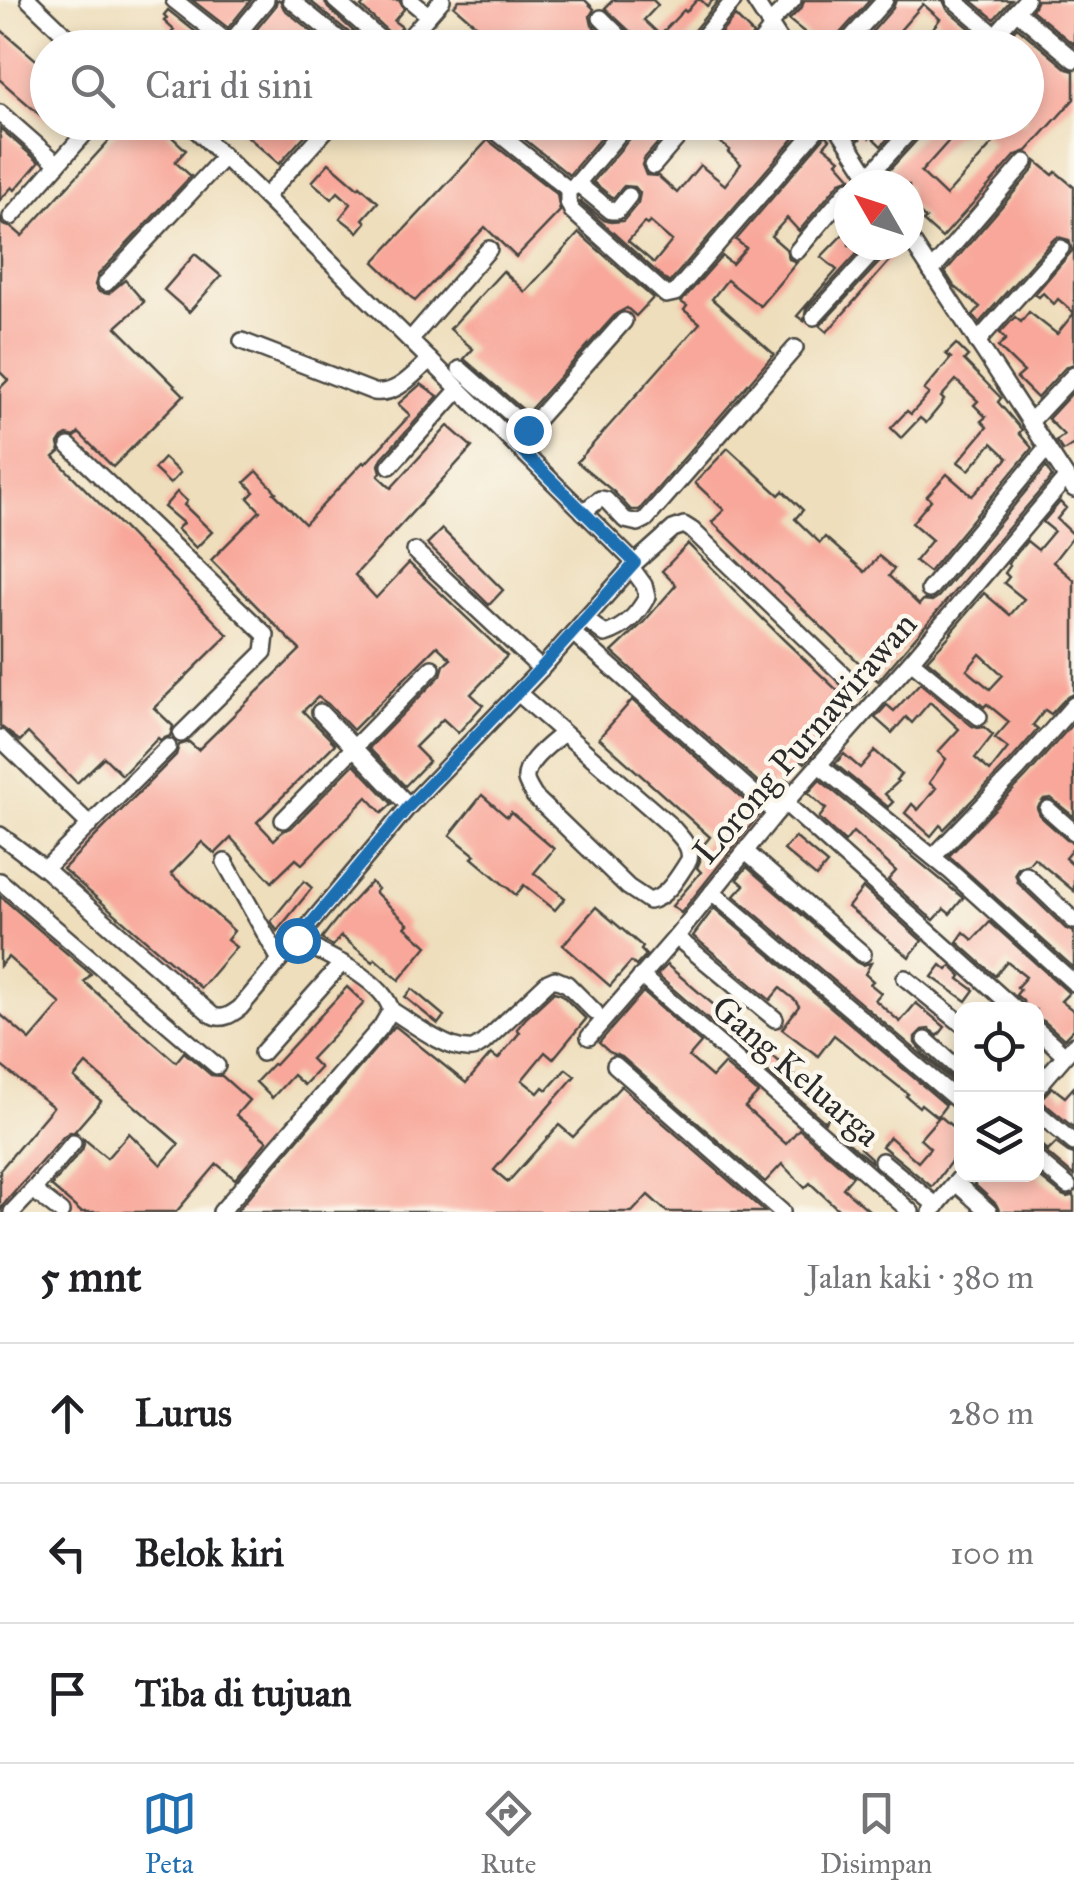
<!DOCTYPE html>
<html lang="id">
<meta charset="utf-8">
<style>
:root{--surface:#fff;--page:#f2f2f2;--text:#202124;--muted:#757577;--line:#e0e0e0;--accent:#1f6fb2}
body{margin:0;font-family:"IM FELL Great Primer",serif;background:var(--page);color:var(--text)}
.controls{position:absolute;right:30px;bottom:30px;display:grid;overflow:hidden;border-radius:20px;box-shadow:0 5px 15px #0003}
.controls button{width:90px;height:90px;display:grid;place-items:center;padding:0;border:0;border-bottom:2px solid var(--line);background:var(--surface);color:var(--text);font:50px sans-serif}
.compass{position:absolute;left:834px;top:170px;width:90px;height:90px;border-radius:50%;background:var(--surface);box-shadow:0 5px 15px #0003;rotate:309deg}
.stop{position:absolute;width:30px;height:30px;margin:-22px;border:8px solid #1f6fb2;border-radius:50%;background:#fff}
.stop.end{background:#1f6fb2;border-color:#fff;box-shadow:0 2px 10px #0008}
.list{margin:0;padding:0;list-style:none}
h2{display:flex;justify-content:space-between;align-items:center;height:130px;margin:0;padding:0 40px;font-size:42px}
h2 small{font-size:32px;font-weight:400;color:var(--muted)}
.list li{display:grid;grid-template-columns:65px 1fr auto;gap:30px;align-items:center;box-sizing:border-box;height:140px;padding:0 40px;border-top:2px solid var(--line)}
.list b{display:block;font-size:38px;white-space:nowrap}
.list em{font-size:32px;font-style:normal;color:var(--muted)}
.icon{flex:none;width:55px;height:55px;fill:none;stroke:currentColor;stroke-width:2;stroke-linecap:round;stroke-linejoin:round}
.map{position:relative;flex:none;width:1074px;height:1212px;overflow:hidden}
.search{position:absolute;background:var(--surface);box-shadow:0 5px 15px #0003;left:30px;right:30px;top:30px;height:110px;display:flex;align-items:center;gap:25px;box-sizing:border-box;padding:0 35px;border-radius:55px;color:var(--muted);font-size:38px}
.sheet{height:550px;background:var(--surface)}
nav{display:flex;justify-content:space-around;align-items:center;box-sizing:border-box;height:140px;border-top:2px solid var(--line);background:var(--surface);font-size:28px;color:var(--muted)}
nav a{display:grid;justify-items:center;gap:5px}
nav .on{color:var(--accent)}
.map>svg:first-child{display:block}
.building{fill:#f8a79a;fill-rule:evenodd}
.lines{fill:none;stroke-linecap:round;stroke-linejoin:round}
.minor-casing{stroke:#484641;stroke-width:20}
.minor{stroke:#fff;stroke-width:15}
.route{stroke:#1f6fb2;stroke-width:12}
.labels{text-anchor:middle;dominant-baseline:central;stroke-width:9;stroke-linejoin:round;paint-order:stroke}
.street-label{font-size:35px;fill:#2b2b2b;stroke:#fbf7ec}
</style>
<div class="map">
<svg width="1074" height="1212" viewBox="0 0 1074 1212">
<rect width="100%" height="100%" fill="#fbf7ec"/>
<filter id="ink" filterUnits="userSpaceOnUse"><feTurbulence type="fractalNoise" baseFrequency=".01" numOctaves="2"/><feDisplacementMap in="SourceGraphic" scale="20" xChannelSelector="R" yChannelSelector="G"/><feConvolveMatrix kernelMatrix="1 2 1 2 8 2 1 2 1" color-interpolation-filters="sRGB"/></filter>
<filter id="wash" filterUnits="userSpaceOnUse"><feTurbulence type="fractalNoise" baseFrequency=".0048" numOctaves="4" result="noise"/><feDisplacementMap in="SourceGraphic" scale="40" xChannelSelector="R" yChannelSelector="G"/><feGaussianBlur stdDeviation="2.25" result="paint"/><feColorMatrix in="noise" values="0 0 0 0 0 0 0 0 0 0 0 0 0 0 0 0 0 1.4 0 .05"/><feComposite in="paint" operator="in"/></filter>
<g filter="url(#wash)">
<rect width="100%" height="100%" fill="#eedebc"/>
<g id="blocks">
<g class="building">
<path d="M192,0H251L228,28Z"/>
<path d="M277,0H280L284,9L332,48H241L275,7Z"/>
<path d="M309,0H324L328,8L372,48H361L357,39Z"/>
<path d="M367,0H399L404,9L394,21L402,27L394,37L361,7Z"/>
<path d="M459,0H585L594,9L590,16L592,25L615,48H510L488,29L484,34L475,27L477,26L454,6Z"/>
<path d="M613,0H653L658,5L644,20L660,35L684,10L686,12L697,0H701L707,6L713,0H719L685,41L683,48H642L639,40L605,8Z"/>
<path d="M804,0H870L834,40L831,48H799L809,36L789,20L802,7Z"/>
<path d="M896,0H943L947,9L979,36L973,46L971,43L967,48H921L930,38L927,36L940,19L923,4L896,35L910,48H858L893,8Z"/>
<path d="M971,0H1011L994,19Z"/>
<path d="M1037,0H1074V45L1032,10Z"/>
<path d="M168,10L216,48H159L174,30L164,21L167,18L164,15Z"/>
<path d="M735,16L753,34L745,48H709Z"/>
<path d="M1017,27L1067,69L1074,71V99L1027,151L1016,155L942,238L923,221L926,219L909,203V185H890L883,177L926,130L929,122H969L957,136L955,134L921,172L946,196L993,143L970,122H1026V48H999Z"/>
<path d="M0,29L48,70V122L0,80Z"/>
<path d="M126,122H133L141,130L148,122H156L186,150L175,162L191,176L98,275L95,285L99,292L108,294L125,280L144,302L116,327L184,395L113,467L79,433L75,437L67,435L62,438L58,444L60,452L54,457L228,635L154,708L173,726L170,736L160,740L158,738L122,775L104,757L77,783L28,733L20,741L0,726V388L8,380L0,372V217L3,225L13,228L22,236Z"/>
<path d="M231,122H317L279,164Z"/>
<path d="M503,122H614L569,175Z"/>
<path d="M640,122H676L644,159L642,165L646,175L658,176L677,193L700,165L725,185L741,164L728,152L730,150L716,139L729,122H761L770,130L778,122H808L669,283L581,204L579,200L604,220L611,222L623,221L638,203L640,193L635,187L624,186L613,198L593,182L638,129ZM650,222L672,241L654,263L628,241L644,223L647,225Z"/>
<path d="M848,122H902V123L881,146L871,136L869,138L865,134L859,140L853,131L855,129Z"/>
<path d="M0,128L39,162L15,190L12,187L0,200Z"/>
<path d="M826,135L830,139L824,146L840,159L837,162L851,178L840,182L799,231L787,218L771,236L786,249L789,259L797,262L760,306L727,280L712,299L774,354L639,510H631L614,492L577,462L700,323L684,310L687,306L681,302L722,256L732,264L746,248L736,240Z"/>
<path d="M488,140L557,194L560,211L516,257L485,227L415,301L374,262Z"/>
<path d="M1036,161L1053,175L1056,172L1074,187V313L1058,299L1054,304L1043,293L1039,297L1035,294L1072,251L1069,240L1058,237L1053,240L979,323L973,315L980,307L954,286L945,272L1034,169Z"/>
<path d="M329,163L358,188L360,186L378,202L363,219L366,222L358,232L340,218L351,204L338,192L332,199L312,182Z"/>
<path d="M849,228V245H865L806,309L804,321L797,316L837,270L821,257Z"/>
<path d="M579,233L653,298L636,316L627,308L616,314L527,413L464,359L473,349L450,329L503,271L525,292Z"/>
<path d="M891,245H901L902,247L827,332L820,326L888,253Z"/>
<path d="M195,254L221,276L189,312L164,290Z"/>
<path d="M1029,312L1057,334L1074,313V364L1066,367L1037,398L1017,378L1024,372L998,347L1006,339L1000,333L1015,317L1021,322Z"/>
<path d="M956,344L968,356L964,360L1001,398L998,402L1022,430L1019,433L1032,448L929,572L915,561L932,540L912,523L931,500L927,496L947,474L972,496L1008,458L992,443L969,470L958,462L987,427L981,421L986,417L974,405L978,401L956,380L941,397L944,400L940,406L926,423L920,418L901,438L891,428L907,411L911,414L929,394L924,390L951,358L946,354Z"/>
<path d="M421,384L438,396L382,458L379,465L381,472L378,476L391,488L448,426L472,447L355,575L376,598L409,563L507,656L471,694L483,705L458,733L443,719L415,747L429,761L405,786L369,748L441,675L444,665L451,659L437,646L353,730L328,704L318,697L303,711L335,744L257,822L274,840L283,831L291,828L354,764L392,804L382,813L367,797L302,864L296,859L272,882L231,838L215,854L202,842L171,874L234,931L227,940L236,947L201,988L63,869L176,755L179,745L189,742L198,750L300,650L211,560L260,511L248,498L254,492L245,482L257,471L276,492L274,493L305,524L363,462L365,464L410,415L398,404Z"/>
<path d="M1074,391V444L1063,451L1056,441L1064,435L1048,419Z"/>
<path d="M728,448L779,495L783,491L803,510L795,519L820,543L825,537L865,572L879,556L894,569L889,576L919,605L923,600L932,601L938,597L1046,467L1052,477L878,681L712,522L724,510L695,483Z"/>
<path d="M164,458L180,473L170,484L154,469Z"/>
<path d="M177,492L187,501L184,505L212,532L196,548L177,529L183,523L164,507Z"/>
<path d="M1060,502L1066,508L1057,519L1074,535L1053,562L1074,580V694L1066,698L1051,714L1045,710L1033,725L1038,729L1010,761L944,829L940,825L931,836L905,813L912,804L918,810L936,788L929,783L946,759L938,752L959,729L930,702L912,723L906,717L892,733L875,718L887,705L894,711L920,683L972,726L978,728L984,727L993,735L975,758L990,771L1008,748L995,738L1009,722L987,704L984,707L927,660L952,633L951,632L984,593L1010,615L1024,599L1004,583L1009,577L1005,573L1010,566L1008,564L1027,541L1038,550L1054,531L1043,522ZM980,654L1003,675L990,689L967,670Z"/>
<path d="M442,529L503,590L489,605L427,544Z"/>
<path d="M688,544L784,640L855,707L805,763L802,760L786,779L789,781L782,789L773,782L767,790L612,652L643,623L676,585L662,571Z"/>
<path d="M632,700L760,814L681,913L672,906L701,872L697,868L700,861V849L710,837L599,738Z"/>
<path d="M1074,722V817L1051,798L1044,799L1037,808L1041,817L1067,840L1074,843V847L1065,858L1074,866V891L1034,858L1029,864L1019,867L1015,873L1018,883L1066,929L1074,932V968L949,856L1026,777Z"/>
<path d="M875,751L901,774L896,780L898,782L885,794L893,802L888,807L835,764L844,754L860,768Z"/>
<path d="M820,780L963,898L950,914L944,909L934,920L926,914L888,880L896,871L883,859L853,832L845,842L819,818L826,809L808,793Z"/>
<path d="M482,795L507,817L511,812L554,849L534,873L565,898L555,910L524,885L516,895L472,858L475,855L450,835Z"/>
<path d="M795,837L827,864L816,877L784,850Z"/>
<path d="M747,867L856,962L862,965L871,963L865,974L873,981L870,984L881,993L875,1000L900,1022L916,1003L945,1027L938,1036L929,1029L922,1030L915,1037V1043L924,1054L955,1080L962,1083V1089L734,896L744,885L737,879Z"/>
<path d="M304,881L312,888L277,931L271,921Z"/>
<path d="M371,882L378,889L375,892L408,924L405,927L427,946L399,980L375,959L373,962L341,936L333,946L321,939L339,916Z"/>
<path d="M863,888L922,941L909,957L848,907Z"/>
<path d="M0,896L91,974L84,982L176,1062L184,1052L211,1075L222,1076L249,1100L236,1115L267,1141L235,1179L217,1164L176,1212H81L51,1186L82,1150L84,1144L83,1138L107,1158L129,1133L161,1165L179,1144L86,1064L74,1078L101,1101L75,1131L77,1133L70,1132L64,1136L4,1204L0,1212V1170L53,1107L0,1065V1014L30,1040L61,1004L8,957L0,966Z"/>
<path d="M596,907L643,947L641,950L646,955L636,966L631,962L610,986L563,945Z"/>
<path d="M714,908L946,1105L937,1117L921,1104L919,1107L906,1096L908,1094L834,1035L818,1056L782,1029L799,1006L795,1000L780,988L770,1000L693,936Z"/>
<path d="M990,922L1069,993L1061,1001L1074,1011V1029L1064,1039L1044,1021L1036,1018V1010H1026L1023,1001L1016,995L1020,990L1017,987L1026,977L1007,962L995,976L957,942L964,932L973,940Z"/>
<path d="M667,965L722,1012L713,1024L657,975Z"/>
<path d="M941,965L947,970L951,966L961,976L959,979L974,990L966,1001L932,977Z"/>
<path d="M347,987L364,1003L311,1059L320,1068L304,1085L293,1075L272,1098L256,1082L273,1064L275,1065Z"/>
<path d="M412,989L444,1016L438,1024L405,997Z"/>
<path d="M554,992L561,994L586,1019L553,1059L545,1052L522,1080L538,1093L543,1087L547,1090L566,1069L575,1076L494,1170L508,1182L559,1125L573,1137L621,1086L765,1212H667L648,1195L632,1212H236L395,1026L466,1083L491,1054L498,1059L520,1032L517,1029L526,1018Z"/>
<path d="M643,992L701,1043L689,1057L712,1077L724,1064L758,1093L745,1107L786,1144L799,1129L853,1176L843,1188L871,1212H841L810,1183L805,1188L782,1164L765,1182L622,1057L609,1052L599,1043Z"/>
<path d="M739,1022L749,1030L747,1033L800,1080L821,1097L822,1095L837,1106L825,1122L727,1037Z"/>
<path d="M1052,1087L1065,1097L1074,1087V1128L1040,1100Z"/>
<path d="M940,1116L954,1128L962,1119V1152L957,1157L955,1156L932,1187L882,1146L890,1137L918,1162L930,1148L920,1139Z"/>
<path d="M846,1124L865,1142L860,1148L871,1158V1162L838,1134Z"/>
<path d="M1036,1141L1048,1151L1056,1143L1068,1152L1074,1154V1176L1043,1150L1036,1148Z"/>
<path d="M982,1174H1036L1062,1195L1067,1197L1074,1195V1212H1000L996,1204L974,1184Z"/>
</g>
</g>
</g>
<g filter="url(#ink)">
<use href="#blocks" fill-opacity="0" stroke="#484641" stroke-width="2.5"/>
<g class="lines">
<g class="minor-casing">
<g id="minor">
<path d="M29,0L79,48"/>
<path d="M174,0L226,41L231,42L266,0"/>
<path d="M291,0L350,48"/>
<path d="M335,0L390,48"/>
<path d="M410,0L428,15"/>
<path d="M754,0L785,48"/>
<path d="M954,0L995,35"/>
<path d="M1016,11L1074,60"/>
<path d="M601,18L631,48"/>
<path d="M769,24L793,0"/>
<path d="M400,48L442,0"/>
<path d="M694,48L734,0"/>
<path d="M756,48L772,28"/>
<path d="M842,48L885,0"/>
<path d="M984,48L1026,0"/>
<path d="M0,113L58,164"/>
<path d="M188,122L265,197L635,563"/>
<path d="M484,122L568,189"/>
<path d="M834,122L875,185"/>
<path d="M653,166L691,122"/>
<path d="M869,176L918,122"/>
<path d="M577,183L611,211H617L629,196"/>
<path d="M568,189V202L572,211L666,295L675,293L823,122"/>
<path d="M568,189L574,187L629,122"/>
<path d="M265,197L333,122"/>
<path d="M11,217L95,122"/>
<path d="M909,237L1074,489"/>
<path d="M797,251L849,189"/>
<path d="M931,271L1025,162"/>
<path d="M106,283L224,157"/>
<path d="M814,317L880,245"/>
<path d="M410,340L489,249"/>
<path d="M242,341L374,392C398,395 413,374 430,360"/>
<path d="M977,342L1061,248"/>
<path d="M460,369L528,429"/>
<path d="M1030,422L1074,375"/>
<path d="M515,444L624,321"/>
<path d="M69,446L266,635L264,652L181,734"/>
<path d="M390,466L459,389"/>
<path d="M583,512L600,499L606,500L625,520L638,523L646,519L795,348"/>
<path d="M415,551L541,669"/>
<path d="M929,590L1047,448"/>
<path d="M585,619L605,634C625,628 637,615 647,597L644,585L631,567"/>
<path d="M573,633L776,813"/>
<path d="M911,661L979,717"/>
<path d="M518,693L672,827C680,837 692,846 689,860C679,875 667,898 649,901L628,887L534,796C532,792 527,785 526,780C524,762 551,744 563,733"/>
<path d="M320,712L409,806"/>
<path d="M0,738L90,825"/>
<path d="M819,765L951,872L1074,983"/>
<path d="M785,803L1015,1009"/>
<path d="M1048,809L1074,832"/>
<path d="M283,820L432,668"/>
<path d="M0,835L45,869L212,1015C222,1021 232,1014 240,1008L409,806L541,669L635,563L673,529L684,525L692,530L858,689"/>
<path d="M746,852L863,954"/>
<path d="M933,857L1018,769L1074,705"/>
<path d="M225,862L280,960"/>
<path d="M45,869L168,747"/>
<path d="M1026,875L1074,921"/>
<path d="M0,881L217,1066"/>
<path d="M712,892L962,1104"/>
<path d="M676,937L775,1019"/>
<path d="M641,976L911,1212"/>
<path d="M905,978L962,1024"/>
<path d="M391,1010C411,1022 445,1049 467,1049C475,1050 476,1047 483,1043L548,982L555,979L567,984L595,1012"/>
<path d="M1036,1029L1065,1055"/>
<path d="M589,1037L676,937L776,813L911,661L1066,478"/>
<path d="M926,1040L962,1072"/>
<path d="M262,1053L342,963"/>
<path d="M615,1065L782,1212"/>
<path d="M1036,1089L1074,1045"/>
<path d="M1036,1111L1074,1143"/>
<path d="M1036,1159L1068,1186"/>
<path d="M882,1161L937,1206"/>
<path d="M956,1183L989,1212"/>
<path d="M33,1190L73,1143"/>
<path d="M12,1212L33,1190L61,1212"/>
<path d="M221,1212L381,1027L391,1010C384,980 324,954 297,940"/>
<path d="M931,1212L963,1174"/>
</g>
</g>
<use href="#minor" class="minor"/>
</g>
</g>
<g class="lines" filter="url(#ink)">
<path class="route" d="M297,940L409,806L541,668L635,563L515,444L528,430"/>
</g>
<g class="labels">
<g class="street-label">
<text transform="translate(805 738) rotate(-49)">Lorong Purnawirawan</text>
<text transform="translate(796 1071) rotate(41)">Gang Keluarga</text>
</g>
</g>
</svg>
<div class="controls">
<button><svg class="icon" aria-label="locate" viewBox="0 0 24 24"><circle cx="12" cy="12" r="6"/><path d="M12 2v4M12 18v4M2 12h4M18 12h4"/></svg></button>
<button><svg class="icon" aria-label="layers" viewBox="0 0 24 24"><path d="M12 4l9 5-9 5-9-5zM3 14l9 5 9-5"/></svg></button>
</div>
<svg class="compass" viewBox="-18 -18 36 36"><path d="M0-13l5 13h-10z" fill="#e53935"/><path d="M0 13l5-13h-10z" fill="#757577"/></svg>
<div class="stop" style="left:297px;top:940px"></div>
<div class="stop end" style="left:528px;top:430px"></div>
<div class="search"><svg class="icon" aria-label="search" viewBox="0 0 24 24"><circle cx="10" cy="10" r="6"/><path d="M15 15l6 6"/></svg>Cari di sini</div>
</div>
<section class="sheet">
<h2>5 mnt<small>Jalan kaki · 380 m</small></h2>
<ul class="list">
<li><svg class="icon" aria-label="ahead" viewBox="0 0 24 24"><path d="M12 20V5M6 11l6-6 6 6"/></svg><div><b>Lurus</b></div><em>280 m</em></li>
<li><svg class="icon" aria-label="left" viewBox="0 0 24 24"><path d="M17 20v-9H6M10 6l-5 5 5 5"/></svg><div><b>Belok kiri</b></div><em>100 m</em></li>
<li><svg class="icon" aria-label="arrive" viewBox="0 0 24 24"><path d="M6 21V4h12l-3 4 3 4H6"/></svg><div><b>Tiba di tujuan</b></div></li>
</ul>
</section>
<nav>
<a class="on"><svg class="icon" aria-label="map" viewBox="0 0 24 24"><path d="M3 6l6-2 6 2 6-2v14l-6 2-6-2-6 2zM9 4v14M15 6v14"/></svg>Peta</a>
<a><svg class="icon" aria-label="directions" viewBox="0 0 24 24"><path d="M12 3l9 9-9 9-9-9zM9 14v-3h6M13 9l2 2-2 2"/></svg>Rute</a>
<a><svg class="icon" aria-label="saved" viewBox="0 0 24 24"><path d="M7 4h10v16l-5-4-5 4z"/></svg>Disimpan</a>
</nav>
